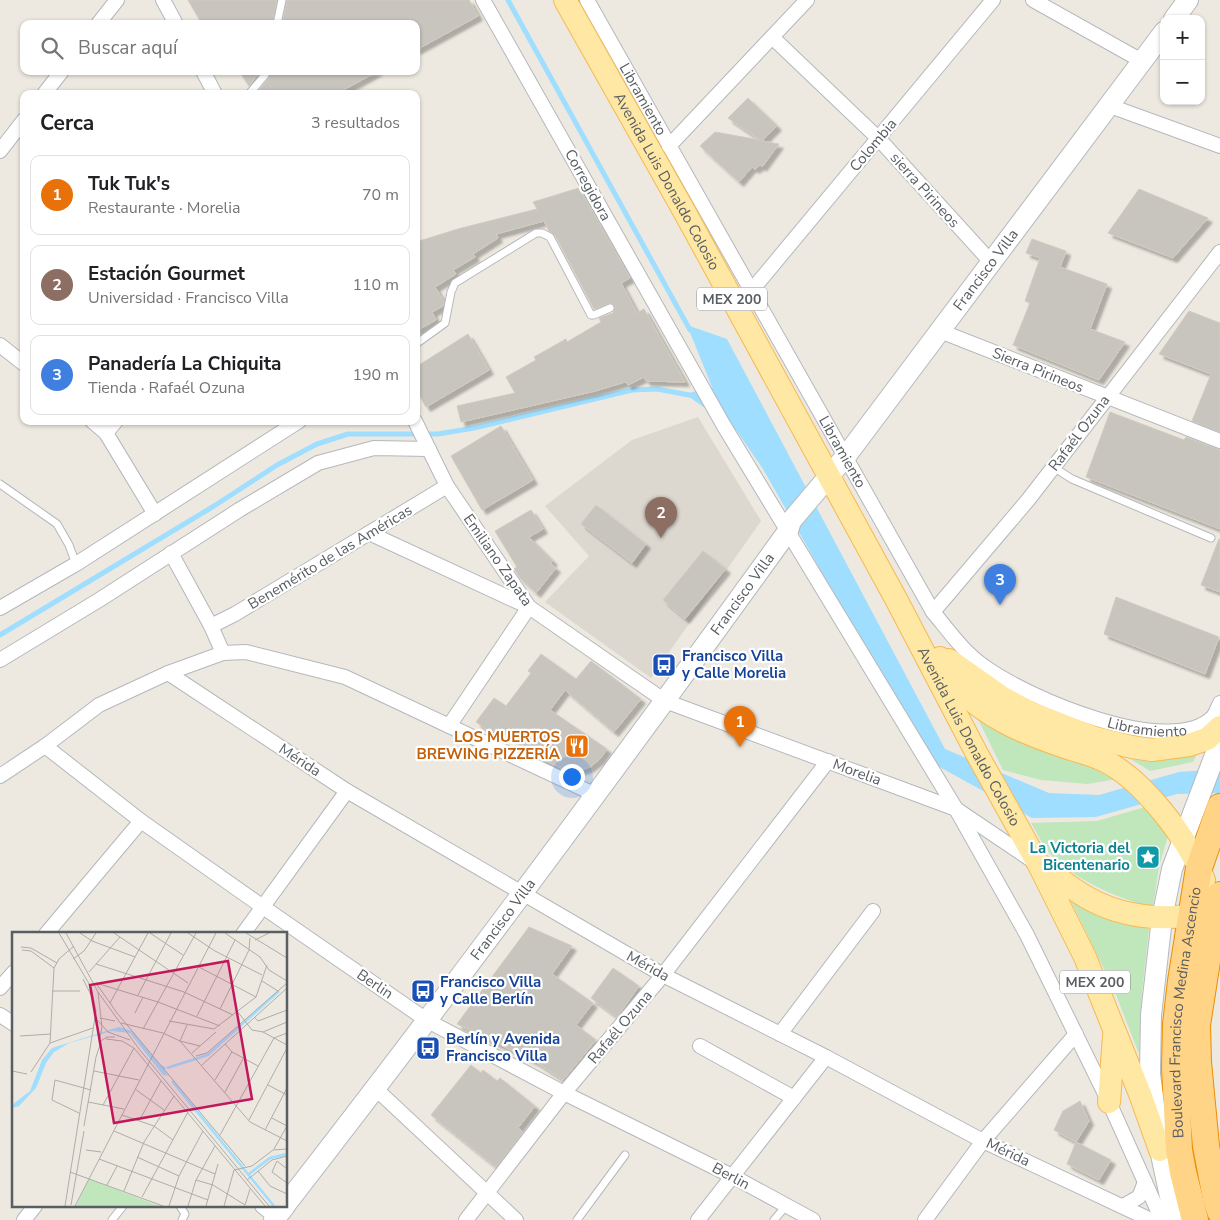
<!DOCTYPE html>
<html lang="es">
<meta charset="utf-8">
<style>
:root{--surface:#fff;--page:#f2f2f2;--text:#202124;--muted:#757577;--line:#e0e0e0;--accent:#b45309}
body{margin:0;font-family:"Nunito Sans",sans-serif;background:var(--page);color:var(--text)}
.controls{position:absolute;right:15px;top:15px;display:grid;overflow:hidden;border-radius:10px;box-shadow:0 1px 4px #0004}
.controls button{width:45px;height:45px;display:grid;place-items:center;padding:0;border:0;border-bottom:1px solid var(--line);background:var(--surface);color:var(--text);font:25px sans-serif}
.you{position:absolute;left:571px;top:776px;width:18px;height:18px;margin:-12px;border:4px solid #fff;border-radius:50%;background:#1a73e8;box-shadow:0 0 0 8px #1a73e833}
.badge{display:grid;place-items:center;width:32px;height:32px;border-radius:50%;background:var(--accent);color:#fff;font-size:16px;font-weight:700}
.pin{position:absolute;translate:-50% -41px;filter:drop-shadow(0 1px 2px #0008)}
.pin::after{content:'';position:absolute;top:26px;width:18px;height:15px;background:inherit;clip-path:polygon(0 0,100% 0,50% 100%)}
.list{margin:0;padding:0;list-style:none}
h2{display:flex;justify-content:space-between;align-items:center;height:65px;margin:0;padding:0 20px;font-size:21px}
h2 small{font-size:16px;font-weight:400;color:var(--muted)}
.list li{display:grid;grid-template-columns:32px 1fr auto;gap:15px;align-items:center;box-sizing:border-box;height:80px;margin:0 10px 10px;padding:0 10px;border:1px solid var(--line);border-radius:10px}
.list b{display:block;font-size:19px;white-space:nowrap}
.list p{margin:0;font-size:16px;white-space:nowrap;color:var(--muted)}
.list em{font-size:16px;font-style:normal;color:var(--muted)}
.icon{flex:none;width:28px;height:28px;fill:none;stroke:currentColor;stroke-width:2;stroke-linecap:round;stroke-linejoin:round}
.map{position:relative;flex:none;width:1220px;height:1220px;overflow:hidden}
.search{position:absolute;background:var(--surface);box-shadow:0 1px 4px #0004;left:20px;top:20px;width:400px;height:55px;display:flex;align-items:center;gap:12px;box-sizing:border-box;padding:0 18px;border-radius:10px;color:var(--muted);font-size:19px}
.panel{position:absolute;background:var(--surface);box-shadow:0 1px 4px #0004;left:20px;top:90px;width:400px;height:335px;border-radius:10px}
.map>svg:first-child{display:block}
.education{fill:#ddd8cf}
.green{fill:#bfe7bb}
.water{fill:#9fdeff}
.lines{fill:none;stroke-linecap:round;stroke-linejoin:round}
.stream{stroke:#9fdeff;stroke-width:5}
.building{fill:#c8c4be;stroke:#d2cabf;filter:url(#shadow)}
.lane-casing{stroke:#b4b8bc;stroke-width:9}
.street-casing{stroke:#b4b8bc;stroke-width:16}
.secondary-casing{stroke:#b4b9be;stroke-width:22}
.primary-casing{stroke:#f9b84e;stroke-width:24}
.highway-casing{stroke:#ee8c00;stroke-width:28}
.lane{stroke:#fff;stroke-width:7}
.street{stroke:#fff;stroke-width:14}
.secondary{stroke:#fff;stroke-width:20}
.primary{stroke:#ffe7a4;stroke-width:22}
.highway{stroke:#ffd486;stroke-width:26}
.labels{text-anchor:middle;dominant-baseline:central;stroke-width:4.5;stroke-linejoin:round;paint-order:stroke}
.shield{fill:#fff;stroke:#8b8e92;stroke-width:1}
.shield-label{font-size:14px;font-weight:bold;fill:#595e63}
.street-label{font-size:15px;fill:#595e63;stroke:#fff}
.transit-label{font-size:15px;font-weight:bold;fill:#164399;stroke:#fff;text-anchor:start}
.food-label{font-size:15px;font-weight:bold;fill:#c56008;stroke:#fff;text-anchor:end}
.culture-label{font-size:15px;font-weight:bold;fill:#0d838f;stroke:#fff;text-anchor:end}
.inset-river{fill:none;stroke:#9fdeff;stroke-width:2.5}
.inset-road{fill:none;stroke:#aeadaa;stroke-width:1}
.view{fill:#c2185b;fill-opacity:0.15;stroke:#c2185b;stroke-width:2.5}
.inset-edge{fill:none;stroke:#595e63;stroke-width:2.5}
</style>
<div class="map">
<svg width="1220" height="1220" viewBox="0 0 1220 1220">
<defs>
<filter id="shadow"><feDropShadow dx="4.5" dy="4.5" stdDeviation="1" flood-color="#0004"/></filter>
</defs>
<rect width="100%" height="100%" fill="#ede9e0"/>
<path class="education" d="M698,417L761,521L651,678L545,602L589,556L545,506L632,440Z"/>
<g class="green">
<path d="M976,715L1078,757L1117,779L1088,784L1041,780L1003,770Z"/>
<path d="M1116,750H1199L1193,762L1150,771Z"/>
<path d="M1145,807L1168,836L1159,866L1153,907C1119,899 1085,884 1058,862C1046,852 1039,836 1031,823L1097,821Z"/>
<path d="M1068,895L1119,921L1149,929L1142,992L1139,1054L1113,987Z"/>
</g>
<path class="water" d="M687,325L727,339L945,749L1049,793L1099,795L1179,772L1220,769V793L1177,794L1096,817L1032,818L927,760L903,715L763,469L736,430L685,394L712,387Z"/>
<g class="lines">
<g class="stream">
<path d="M508,0L690,330"/>
<path d="M0,635L214,506L277,465L317,444L348,434H438L474,428L632,390L657,389L689,395"/>
</g>
</g>
<g class="building">
<path d="M188,0H277L272,24H202Z"/>
<path d="M287,0H469L478,16L416,50V24H282Z"/>
<path d="M239,71H260L249,86Z"/>
<path d="M271,71H378L336,94H256L269,78Z"/>
<path d="M748,98L777,126L762,141L779,144L762,167L760,165L755,169L752,167L739,182L700,146L715,132L760,140L728,118Z"/>
<path d="M579,188L630,278L621,283L637,313L644,309L685,382L646,381L644,377L628,385L625,382L595,391L461,422L457,406L515,393L506,377L536,360L534,357L566,339L567,342L601,322L599,318L613,313L615,306L610,303L594,309L555,235L549,231L544,221L496,234L498,238L473,254L475,257L453,270L456,274L435,287L444,302L443,306L432,312L436,320L416,331V242L458,229L537,209L533,202Z"/>
<path d="M1139,189L1208,218L1173,258L1108,233Z"/>
<path d="M1032,239L1066,251L1060,267L1107,284L1090,329L1125,342L1099,380L1013,345L1030,303L1025,301L1040,258L1026,253Z"/>
<path d="M1189,311L1220,323V432L1192,421L1211,374L1159,354Z"/>
<path d="M468,334L489,370L426,407L416,389V367Z"/>
<path d="M1110,412L1184,440L1186,437L1220,450V529L1086,477Z"/>
<path d="M501,426L533,480L482,510L451,456Z"/>
<path d="M596,505L646,544L632,563L581,524Z"/>
<path d="M531,510L543,529L529,537L553,561L550,563L556,568L536,593L520,578L514,569L517,567L495,531Z"/>
<path d="M1219,539H1220V592L1201,585Z"/>
<path d="M703,551L726,569L685,619L663,600Z"/>
<path d="M1116,597L1219,637L1205,674L1104,634Z"/>
<path d="M541,654L576,679L591,661L641,699L614,732L565,690L550,710L607,749L600,759L590,767L581,770L569,771L561,768L541,758L497,727L492,733L476,722L494,698L506,706L531,673L528,671Z"/>
<path d="M529,927L572,946L552,974L593,1003L576,1025L596,1040L563,1080L536,1062L457,1024Z"/>
<path d="M613,968L639,986L617,1017L591,998Z"/>
<path d="M471,1065L481,1073L483,1070L497,1081L500,1078L535,1106L518,1128L523,1132L496,1167L431,1115Z"/>
<path d="M1080,1101L1089,1121L1076,1142L1054,1130L1063,1111Z"/>
<path d="M1076,1142L1111,1160L1099,1180L1067,1164Z"/>
</g>
<g class="lines">
<g class="lane-casing">
<g id="lane">
<path d="M277,24L282,0"/>
<path d="M249,94L265,75L266,71"/>
<path d="M416,344L445,323L451,292L455,283L536,233H542L550,237L591,315H594L610,308"/>
<path d="M1053,467L1072,479L1211,538"/>
<path d="M0,484L57,524L69,545L76,564"/>
<path d="M180,1206L185,1214L182,1220"/>
<path d="M112,1220L123,1206"/>
<path d="M577,1220L625,1155"/>
<path d="M774,1220L786,1206"/>
</g>
</g>
<g class="street-casing">
<g id="street">
<path d="M163,0L176,24"/>
<path d="M483,0L724,426L956,809L1027,935L1109,1102L1162,1220"/>
<path id="s1" d="M587,0L933,612C949,631 964,653 985,667C1026,697 1170,760 1213,717C1216,713 1218,707 1220,703"/>
<path d="M1033,0L1142,61"/>
<path d="M98,24L117,0"/>
<path d="M772,37L879,139L991,262"/>
<path d="M203,71L215,94"/>
<path d="M44,94L62,71"/>
<path d="M1110,106L1220,146"/>
<path d="M669,146L807,0"/>
<path d="M0,151L24,120"/>
<path d="M752,290L993,0"/>
<path d="M940,331L1220,441"/>
<path d="M0,345L24,364"/>
<path d="M92,421L106,433L155,514"/>
<path d="M415,421L447,486L529,607L665,701L956,809L1033,861"/>
<path d="M106,433L116,421"/>
<path d="M369,533L529,607L449,726"/>
<path d="M171,553L211,626L223,653"/>
<path d="M0,608L76,564L299,421"/>
<path d="M933,612L1028,500L1220,252"/>
<path d="M211,626L235,614L447,486"/>
<path d="M0,660L99,600L239,510L318,463L374,448L429,449"/>
<path d="M168,673L347,791L663,975L826,1057L983,1141L1151,1220"/>
<path d="M45,746L141,821L263,907L428,1021L564,1093L732,1176L813,1220"/>
<path d="M0,776L45,746L99,705L168,673L223,653L246,652L345,677L596,795"/>
<path d="M46,934L141,821"/>
<path d="M243,934L347,791"/>
<path d="M0,988L14,972"/>
<path d="M0,1015L14,1024"/>
<path d="M780,1034L873,911"/>
<path d="M700,1046L794,1098"/>
<path d="M376,1089L516,1220"/>
<path d="M262,1206L276,1217"/>
<path d="M1123,1206L1139,1197L1145,1182"/>
<path d="M24,1220L35,1206"/>
<path d="M466,1220L564,1093L663,975L828,761"/>
<path d="M698,1220L826,1057"/>
<path d="M925,1220L983,1141L1076,1034"/>
</g>
</g>
<g class="secondary-casing">
<g id="secondary">
<path d="M1174,19L1188,0"/>
<path id="s2" d="M286,1204C458,983 624,758 788,531L791,521L846,456L1164,32"/>
<path d="M274,1220L285,1206"/>
<path d="M1175,1220L1160,1150L1150,1074L1151,1015L1162,918L1172,869L1220,742"/>
</g>
</g>
<g class="primary-casing">
<g id="primary">
<path id="s3" d="M565,0L684,211L896,599L977,754L1039,865L1085,957L1140,1094L1160,1150"/>
<path d="M940,658C951,673 961,691 975,703C998,722 1028,734 1056,744C1072,750 1088,753 1103,760C1143,779 1189,840 1204,880"/>
<path d="M949,660L1003,698L1031,713L1095,738L1132,747L1152,750L1189,745L1207,739L1220,727"/>
<path d="M1040,865C1054,875 1067,885 1081,894C1119,918 1166,923 1209,911"/>
<path d="M1109,1102L1114,1036"/>
</g>
</g>
<g class="highway-casing">
<g id="highway">
<path d="M1220,895L1215,910L1197,1025L1198,1062L1206,1146L1216,1198L1220,1211"/>
<path id="s4" d="M1195,1220L1183,1172L1179,1150L1175,1067L1176,1024L1181,981L1199,868L1220,807"/>
</g>
</g>
<use href="#lane" class="lane"/>
<use href="#street" class="street"/>
<use href="#secondary" class="secondary"/>
<use href="#primary" class="primary"/>
<use href="#highway" class="highway"/>
</g>
<defs>
<g id="bus-square" transform="scale(1.25)"><rect x="-9" y="-9" width="18" height="18" rx="4" fill="#1a4fb4" stroke="#fff"/><path d="M-5-6H5V4H4V6H2V4H-2V6H-4V4H-5ZM-3.5-4V0h7V-4ZM-3.5 1.2v1.5H-2V1.2ZM2 1.2v1.5H3.5V1.2Z" fill="#fff"/></g>
<g id="restaurant-square" transform="scale(1.25)"><rect x="-9" y="-9" width="18" height="18" rx="4" fill="#e8710a" stroke="#fff"/><path d="M-5-6h1v4h1v-4h1v4h1v-4h1v5L-1.5 .5V6h-2V.5L-5-1ZM5-6V6H3V1.5H1.5Q1.5-4 5-6Z" fill="#fff"/></g>
<g id="sight-square" transform="scale(1.25)"><rect x="-9" y="-9" width="18" height="18" rx="4" fill="#0f9aa8" stroke="#fff"/><path d="M0-6L1.8-2.2L6-1.7L2.9 1.2L3.7 5.4L0 3.3L-3.7 5.4L-2.9 1.2L-6-1.7L-1.8-2.2Z" fill="#fff"/></g>
</defs>
<g fill-rule="evenodd">
<use href="#bus-square" x="664" y="665"/>
<use href="#restaurant-square" x="577" y="746"/>
<use href="#sight-square" x="1148" y="857"/>
<use href="#bus-square" x="423" y="991"/>
<use href="#bus-square" x="428" y="1048"/>
</g>
<g class="labels">
<g class="shield">
<rect x="697" y="287.5" width="70" height="23" rx="4"/>
<rect x="1060" y="970.5" width="70" height="23" rx="4"/>
</g>
<g class="shield-label">
<text x="732" y="299">MEX 200</text>
<text x="1095" y="982">MEX 200</text>
</g>
<g class="street-label">
<text stroke="none"><textPath href="#s1" startOffset="114">Libramiento</textPath></text>
<text transform="translate(873 145) rotate(-50)">Colombia</text>
<text stroke="none"><textPath href="#s3" startOffset="208">Avenida Luis Donaldo Colosio</textPath></text>
<text transform="translate(588 185) rotate(61)">Corregidora</text>
<text transform="translate(925 190) rotate(48)">sierra Pirineos</text>
<text stroke="none"><textPath href="#s2" startOffset="1168">Francisco Villa</textPath></text>
<text transform="translate(1038 370) rotate(22)">Sierra Pirineos</text>
<text transform="translate(1079 433) rotate(-53)">Rafaél Ozuna</text>
<text stroke="none"><textPath href="#s1" startOffset="519">Libramiento</textPath></text>
<text transform="translate(330 557) rotate(-31)">Benemérito de las Américas</text>
<text transform="translate(498 560) rotate(55)">Emiliano Zapata</text>
<text stroke="none"><textPath href="#s2" startOffset="762">Francisco Villa</textPath></text>
<text stroke="none"><textPath href="#s1" startOffset="954">Libramiento</textPath></text>
<text stroke="none"><textPath href="#s3" startOffset="840">Avenida Luis Donaldo Colosio</textPath></text>
<text transform="translate(300 760) rotate(33)">Mérida</text>
<text transform="translate(857 772) rotate(20)">Morelia</text>
<text stroke="none"><textPath href="#s2" startOffset="358">Francisco Villa</textPath></text>
<text transform="translate(648 966) rotate(29)">Mérida</text>
<text transform="translate(375 984) rotate(34)">Berlin</text>
<text stroke="none"><textPath href="#s4" startOffset="210">Boulevard Francisco Medina Ascencio</textPath></text>
<text transform="translate(620 1027) rotate(-50)">Rafaél Ozuna</text>
<text transform="translate(1008 1152) rotate(25)">Mérida</text>
<text transform="translate(731 1176) rotate(28)">Berlin</text>
</g>
<g class="transit-label">
<text x="682" y="656">Francisco Villa<tspan x="682" dy="17">y Calle Morelia</tspan></text>
<text x="440" y="982">Francisco Villa<tspan x="440" dy="17">y Calle Berlín</tspan></text>
<text x="446" y="1039">Berlín y Avenida<tspan x="446" dy="17">Francisco Villa</tspan></text>
</g>
<g class="food-label">
<text x="560" y="737">LOS MUERTOS<tspan x="560" dy="17">BREWING PIZZERÍA</tspan></text>
</g>
<g class="culture-label">
<text x="1130" y="848">La Victoria del<tspan x="1130" dy="17">Bicentenario</tspan></text>
</g>
</g>
<g transform="translate(12 932)">
<rect width="275" height="275" fill="#ede9e0"/>
<path d="M77,247L147,274H64Z" fill="#bfe7bb"/>
<path d="M107,95L120,99L148,133L155,136L152,137L156,144L151,143L118,101L100,99L57,111L42,120L34,131L24,156L7,174L0,176V173L18,159L30,128L40,116Z" fill="#9fdeff"/>
<path class="inset-river" d="M155,136L196,123L267,59M160,149L262,274M237,242L258,226L275,222"/>
<path class="inset-road" d="M47,1L79,55L84,79L53,274M54,1L86,60L90,95M68,1L80,9L123,25M102,1L176,51M138,1L171,23M176,1L203,19L250,43M213,1L248,25L257,38L275,49M234,1L275,26M243,8L257,1M9,15L19,16L45,31M10,18L19,19L42,36M61,27L72,19L84,1M84,32L172,60L221,83M185,34L244,65M77,40L108,5M71,47L79,63M250,49L266,59M84,51L105,81L233,234M84,51L146,70L208,94M40,59H68M86,60L127,117L257,274M126,63L159,1M98,71L136,1M208,77L237,18L238,6M225,79L240,98L251,100L275,113M123,81L131,65M185,84L223,8M242,85L246,89L275,78M88,86L103,89M85,88L96,100L118,108M157,89L202,97L244,65L255,33M109,91L151,101L168,109L238,190L275,209M175,93L168,109L188,114M131,97L184,1M251,100L275,90M8,104L39,102M94,107L110,109L122,116L253,274M87,110L90,95M87,110L95,105H103M38,111L42,36L47,27L62,14M213,112L220,120L246,134M180,121L204,100M184,124L195,121L275,51M84,125L89,110M190,133L275,56M0,139L15,142M82,139L127,148M19,140L38,111L81,96M203,148L220,120M256,153L275,163M123,157L152,178M213,160L231,127M76,170L112,177M91,173L122,116M67,181L40,168L43,148L79,158M110,183L142,194L161,208M260,186L275,194L262,217M237,188L275,116M127,189L149,149M72,194L84,125M253,198L275,156M102,199L203,242M208,203L262,106L275,101M74,218L89,220M125,225L167,244M87,227L196,268M275,237L265,229L260,240L275,251M246,239L258,254L275,262M58,240L151,274M184,248L201,253L233,273M235,248L260,228L275,224M95,253L105,234M112,259L132,210L162,164M130,265L176,180M59,273L72,199M233,273L238,257M63,274L204,1M157,274L167,244L191,199M176,274L184,248L203,214M194,274L206,232M212,274L222,238L240,234L261,218L275,217"/>
<path class="view" d="M216,29L240,167L102,191L78,53Z"/>
<rect width="275" height="275" class="inset-edge"/>
</g>
</svg>
<div class="controls">
<button>+</button>
<button>−</button>
</div>
<div class="you"></div>
<div class="pin badge" style="left:740px;top:747px;background:#e8710a">1</div>
<div class="pin badge" style="left:661px;top:538px;background:#8d6e63">2</div>
<div class="pin badge" style="left:1000px;top:605px;background:#3f7fe0">3</div>
<div class="search"><svg class="icon" aria-label="search" viewBox="0 0 24 24"><circle cx="10" cy="10" r="6"/><path d="M15 15l6 6"/></svg>Buscar aquí</div>
<section class="panel">
<h2>Cerca<small>3 resultados</small></h2>
<ul class="list">
<li><span class="badge" style="background:#e8710a">1</span><div><b>Tuk Tuk's</b><p>Restaurante · Morelia</p></div><em>70 m</em></li>
<li><span class="badge" style="background:#8d6e63">2</span><div><b>Estación Gourmet</b><p>Universidad · Francisco Villa</p></div><em>110 m</em></li>
<li><span class="badge" style="background:#3f7fe0">3</span><div><b>Panadería La Chiquita</b><p>Tienda · Rafaél Ozuna</p></div><em>190 m</em></li>
</ul>
</section>
</div>
